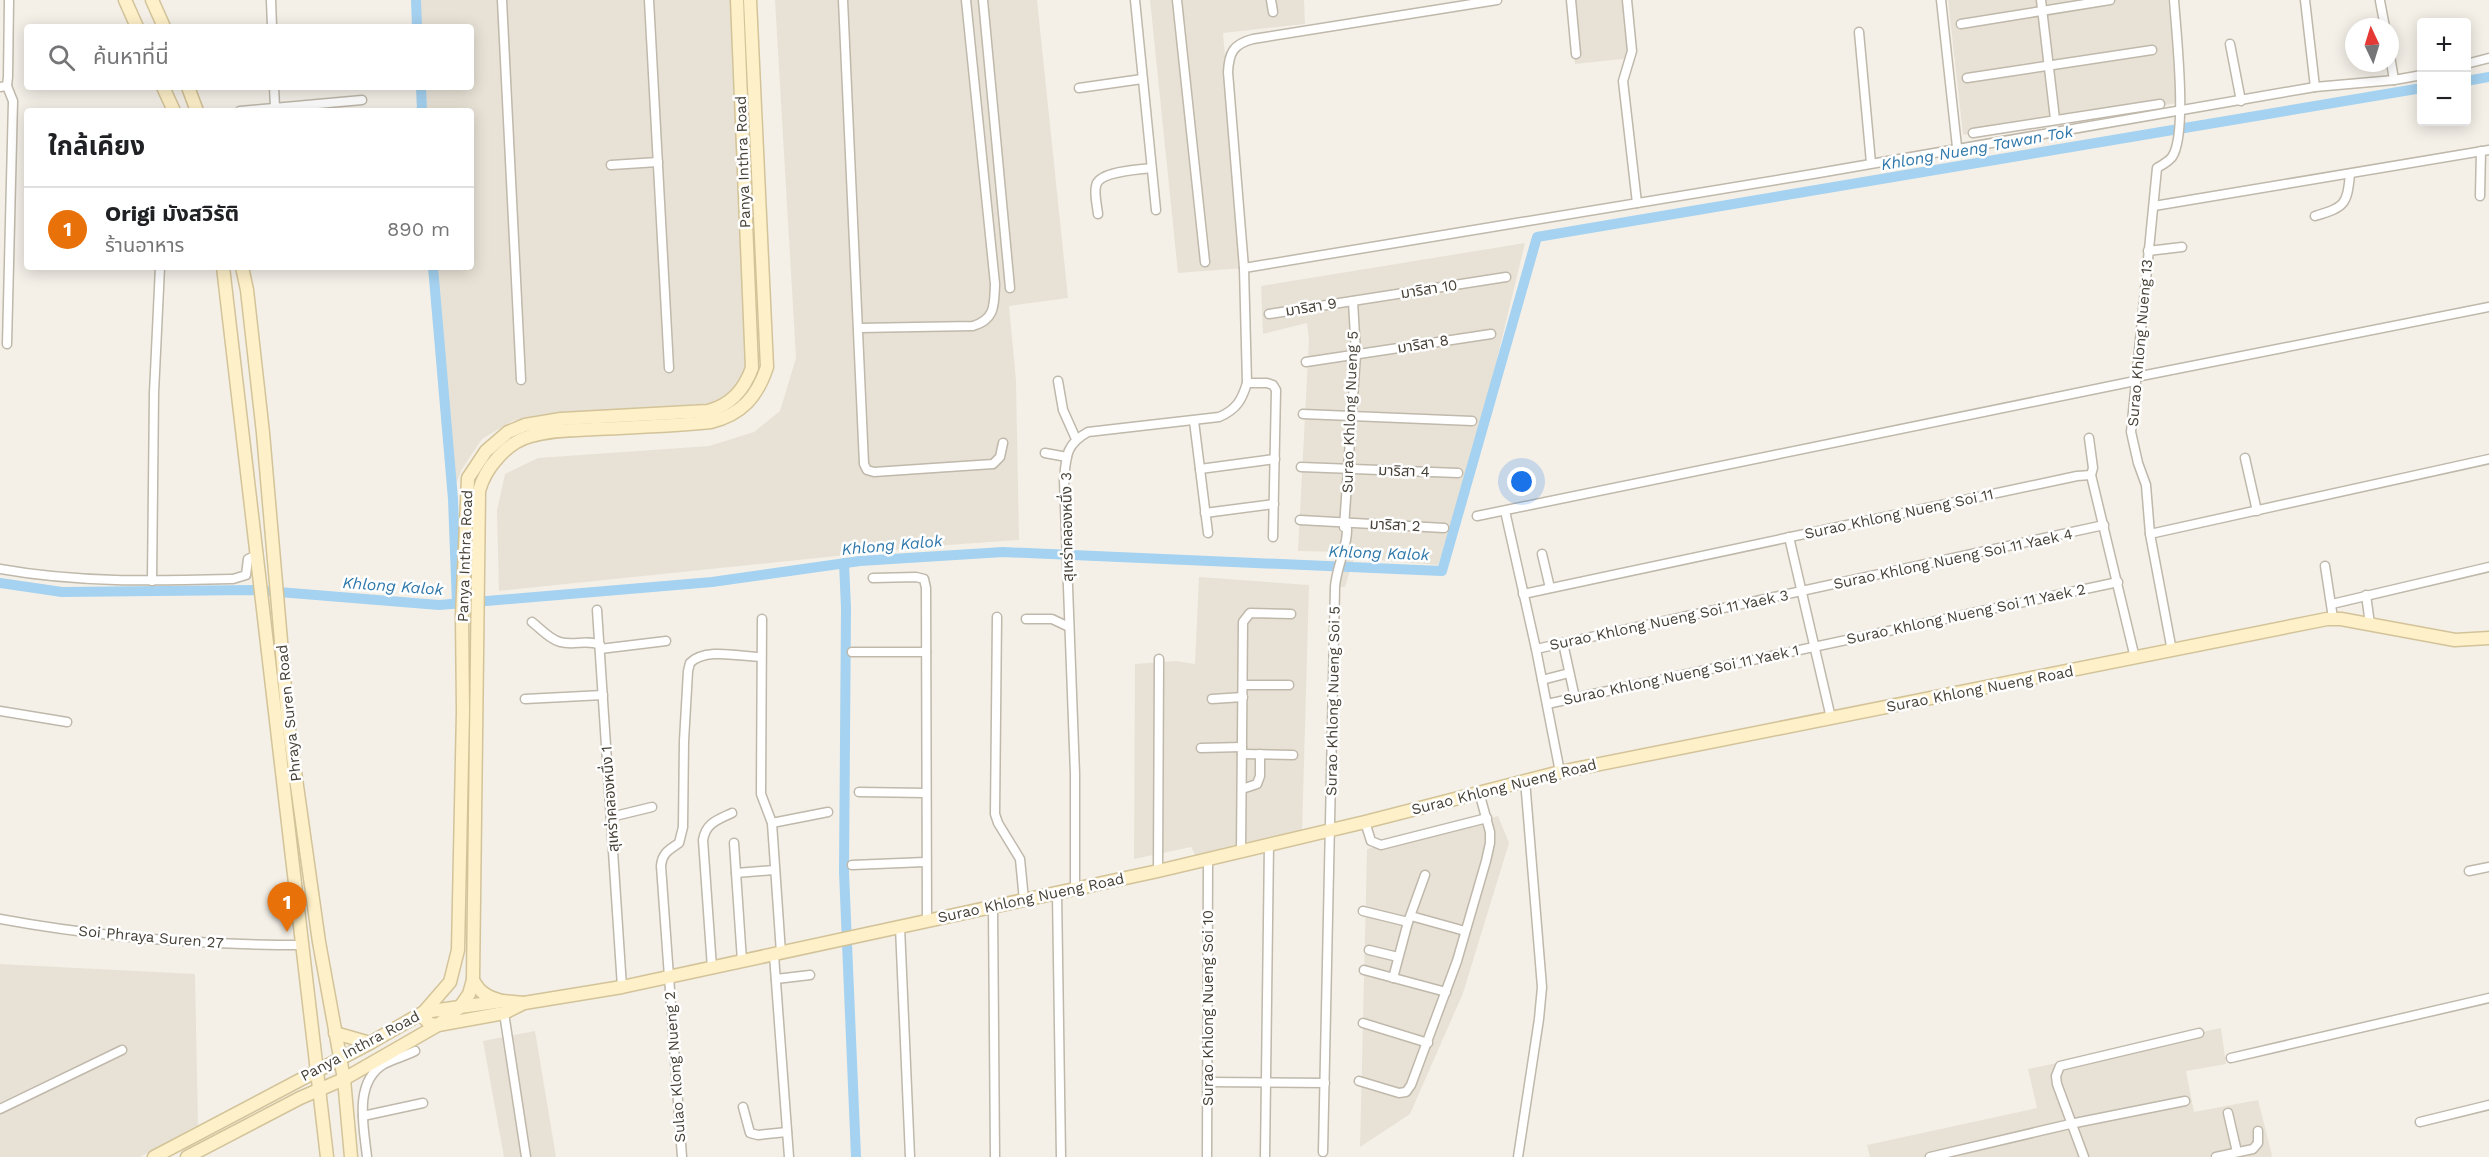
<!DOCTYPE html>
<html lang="th">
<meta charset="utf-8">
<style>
:root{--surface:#fff;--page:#f6f6f6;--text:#202124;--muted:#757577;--line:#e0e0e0;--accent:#db2777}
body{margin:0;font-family:"Work Sans","Noto Sans Thai",sans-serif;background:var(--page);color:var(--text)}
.controls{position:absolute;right:18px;top:18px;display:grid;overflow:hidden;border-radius:6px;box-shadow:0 3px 15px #0003}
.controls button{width:54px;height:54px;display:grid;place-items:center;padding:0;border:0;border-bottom:2px solid var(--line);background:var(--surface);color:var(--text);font:30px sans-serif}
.compass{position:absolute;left:2345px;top:18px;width:54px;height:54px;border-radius:50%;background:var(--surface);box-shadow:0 3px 15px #0003;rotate:356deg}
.you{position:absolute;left:1522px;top:482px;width:21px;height:21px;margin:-15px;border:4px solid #fff;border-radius:50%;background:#1a73e8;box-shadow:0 0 0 9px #1a73e833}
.badge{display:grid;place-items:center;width:39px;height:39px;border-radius:50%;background:var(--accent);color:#fff;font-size:20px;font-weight:700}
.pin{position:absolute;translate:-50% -50px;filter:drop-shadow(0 2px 3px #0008)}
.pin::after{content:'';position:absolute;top:32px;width:21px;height:18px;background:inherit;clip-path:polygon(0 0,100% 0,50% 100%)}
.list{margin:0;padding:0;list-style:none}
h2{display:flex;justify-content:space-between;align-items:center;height:78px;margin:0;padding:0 24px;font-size:26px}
h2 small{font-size:20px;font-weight:400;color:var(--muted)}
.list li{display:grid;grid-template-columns:39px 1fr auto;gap:18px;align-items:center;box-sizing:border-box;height:84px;padding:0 24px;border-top:2px solid var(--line)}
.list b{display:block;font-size:22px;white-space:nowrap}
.list p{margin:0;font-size:20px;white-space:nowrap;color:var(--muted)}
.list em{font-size:20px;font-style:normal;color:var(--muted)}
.icon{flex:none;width:33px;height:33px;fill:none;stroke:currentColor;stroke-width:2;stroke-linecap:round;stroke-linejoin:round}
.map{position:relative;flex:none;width:2489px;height:1157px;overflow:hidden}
.search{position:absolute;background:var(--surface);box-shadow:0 3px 15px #0003;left:24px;top:24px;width:450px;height:66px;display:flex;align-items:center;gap:15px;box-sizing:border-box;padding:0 21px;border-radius:6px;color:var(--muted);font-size:22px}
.panel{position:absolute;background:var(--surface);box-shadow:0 3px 15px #0003;left:24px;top:108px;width:450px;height:162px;border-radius:6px}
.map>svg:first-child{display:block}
.residential{fill:#e8e2d6}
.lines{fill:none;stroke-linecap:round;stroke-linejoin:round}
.canal{stroke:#a5d2f0;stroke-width:10}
.street-casing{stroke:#bfb8ab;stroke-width:11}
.secondary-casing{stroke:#d3c399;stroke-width:15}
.street{stroke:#fff;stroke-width:8}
.secondary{stroke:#fef0c8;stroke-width:12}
.labels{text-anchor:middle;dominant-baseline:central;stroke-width:5;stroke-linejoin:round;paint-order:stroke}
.street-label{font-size:15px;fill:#474137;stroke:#fff}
.water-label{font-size:16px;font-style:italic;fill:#2e78ab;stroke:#fff}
</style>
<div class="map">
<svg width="2489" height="1157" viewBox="0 0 2489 1157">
<rect width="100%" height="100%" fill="#f4f0e8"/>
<g class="residential">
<path d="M419,0H732L755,382L710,403L639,410L543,415L512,421L482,439L462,469L453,491L441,331L432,267H471V111H424L423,87H471V27H420Z"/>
<path d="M775,0H1037L1068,298L1009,306L1016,380L1019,540L934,546L499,591L497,511L505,474L538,458L709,446L754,432L780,411L796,358Z"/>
<path d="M1150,0H1304L1305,24L1223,33L1244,268L1178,273Z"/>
<path d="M1568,0H1625L1631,58L1575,64Z"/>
<path d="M1948,0H2168L2178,103L1963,135Z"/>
<path d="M1525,243L1467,483L1438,565L1354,558L1345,587H1330L1337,552L1298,551L1309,339L1307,323L1263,334L1261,286Z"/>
<path d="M1199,577L1309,585L1302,833L1197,858L1191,847L1134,859L1135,664L1176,661L1195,664Z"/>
<path d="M1498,816L1509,843L1463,993L1410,1114L1360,1147L1367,849Z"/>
<path d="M0,964L195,974L198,1125L140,1157H0Z"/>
<path d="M2221,1028L2226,1064L2186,1071L2194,1112L2258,1100L2272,1155L2271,1157H1870L1867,1145L2037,1108L2028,1069Z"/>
<path d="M535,1031L556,1157H504L483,1041Z"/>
</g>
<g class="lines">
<g class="canal">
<path d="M416,0L417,27"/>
<path d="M2466,81L2489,77"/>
<path d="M421,87L422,111"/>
<path d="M433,267L453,499L457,604"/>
<path d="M844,563L846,608L844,872L856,1157"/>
<path d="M0,583L62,592L253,590L439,605L712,582L860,561L1003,552L1442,571L1537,237L2422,88"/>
</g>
<g class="street-casing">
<g id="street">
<path d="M271,0L272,27"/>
<path d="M502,0L521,380"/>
<path d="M649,0L669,368"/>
<path d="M843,0L864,464L867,470L874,472L993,464L1000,457L1003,443"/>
<path d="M983,0L1010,288"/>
<path d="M1135,0L1156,210"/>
<path d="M1177,0L1205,262"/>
<path d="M1271,0L1273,12"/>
<path d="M1571,0L1576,54"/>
<path d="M1627,0L1632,51L1623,81L1637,203"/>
<path d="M1941,0L1957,147"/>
<path d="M2041,0L2055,119"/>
<path d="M2305,0L2315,87"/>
<path d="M2380,1L2385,27"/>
<path d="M1961,24L2110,0"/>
<path d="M1859,32L1871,163"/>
<path d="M2230,44L2241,101"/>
<path d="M2390,56L2394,80"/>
<path d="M2466,64L2489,58"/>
<path d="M1967,78L2152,50"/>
<path d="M0,87L7,86L8,77L9,0"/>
<path d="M274,87L275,107"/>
<path d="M1079,88L1142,79"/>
<path d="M240,111L362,100"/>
<path d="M1973,133L2160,104"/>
<path d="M611,165L658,162"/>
<path d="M2480,196L2481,151"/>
<path d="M2154,206L2489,150"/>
<path d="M1098,214C1097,205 1094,194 1096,186C1098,171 1138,170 1151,168"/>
<path d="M2315,216C2345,207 2347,205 2350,174"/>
<path d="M2148,251L2182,247"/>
<path d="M1244,268L1813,174L2315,87L2394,80L2422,75"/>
<path d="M1269,314L1506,277"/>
<path d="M859,328L973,326C996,319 994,304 995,284L966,0"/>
<path d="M7,344L13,101L7,86"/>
<path d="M1306,362L1491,334"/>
<path d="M2136,377L2489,307"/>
<path d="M1058,381L1063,410L1076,439"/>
<path d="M1247,383H1267L1273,385L1276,390L1273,537"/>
<path d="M1303,414L1472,421"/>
<path d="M1194,421L1208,533"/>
<path d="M2089,438L2093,468L2091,475"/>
<path d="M1045,453L1067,457"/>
<path d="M2245,458L2257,511"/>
<path d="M1301,467L1458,473"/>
<path d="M1200,469L1275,459"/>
<path d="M2091,475L2135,658"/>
<path d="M1505,511L1536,649L1560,772"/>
<path d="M1205,513L1274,504"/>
<path d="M1477,516L2135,381"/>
<path d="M1300,520L1444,528"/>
<path d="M1344,527L1356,354L1353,301"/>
<path d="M2150,534L2489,459"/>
<path d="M1789,537L1831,718"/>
<path d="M1542,554L1550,588"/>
<path d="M2325,566L2333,618"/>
<path d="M0,569C78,583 154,581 233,579L246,575L248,559L257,555"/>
<path d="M873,578L916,577L924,579L926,588L927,921"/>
<path d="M152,581L154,393L160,267"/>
<path d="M1523,594L2077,476L2091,475"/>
<path d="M2366,595L2370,624"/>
<path d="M2332,604L2489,567"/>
<path d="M597,610L622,987"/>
<path d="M997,617L995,814L998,823L1020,859L1024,900"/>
<path d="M762,619L761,794L772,823L781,953"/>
<path d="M1026,619H1052L1069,627"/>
<path d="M532,622C541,629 549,639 560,642C574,646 587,639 600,645"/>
<path d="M1563,643L1575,698"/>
<path d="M600,649L666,641"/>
<path d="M1536,649L2104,525"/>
<path d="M2172,651L2150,534L2146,485L2138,463L2131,432L2157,168C2162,165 2168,162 2172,157C2188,134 2176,31 2174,0"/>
<path d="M852,652H926"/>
<path d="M1542,680L1569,673"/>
<path d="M1243,685H1289"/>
<path d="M525,699L603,695"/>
<path d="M1212,699L1243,697"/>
<path d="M1547,704L2118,582"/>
<path d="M0,711L67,722"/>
<path d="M1201,748L1242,747"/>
<path d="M1242,754L1293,755"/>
<path d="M1242,789L1257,784L1260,776V754"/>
<path d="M859,792L925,793"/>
<path d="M611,817L652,807"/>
<path d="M1365,822L1371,841L1381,845L1487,818"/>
<path d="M772,823L828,812"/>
<path d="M734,843L742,961"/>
<path d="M1241,851L1243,622L1250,613L1291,614"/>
<path d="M852,865L925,862"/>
<path d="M1158,871L1159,659"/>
<path d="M2469,871L2489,867"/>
<path d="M736,873L774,870"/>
<path d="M1075,890V774L1064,480C1066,456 1066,444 1088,432L1219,417C1236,410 1242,400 1247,383L1244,268L1228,72C1229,53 1233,44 1253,39L1497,0"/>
<path d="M1057,893L1061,1157"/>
<path d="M993,907L995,1157"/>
<path d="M1363,911L1408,922"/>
<path d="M1411,916L1465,931"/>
<path d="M0,919C102,938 200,945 303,945"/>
<path d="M900,927L910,1157"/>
<path d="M1369,950L1398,957"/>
<path d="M774,955L789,1157"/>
<path d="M712,968L703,840C706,823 717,820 732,813"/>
<path d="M1364,970L1446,992"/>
<path d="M1393,978L1408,922L1425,875"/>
<path d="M776,979L810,975"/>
<path d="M504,1013L526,1157"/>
<path d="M1363,1023L1428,1043"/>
<path d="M2231,1058L2489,998"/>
<path d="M1359,1081L1399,1093L1406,1092L1411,1085L1457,961L1486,861L1490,843V832L1479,792"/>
<path d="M1207,1082L1325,1083"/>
<path d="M743,1107L750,1133L758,1135L787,1132"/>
<path d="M0,1109L122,1050"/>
<path d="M2228,1113L2237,1152"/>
<path d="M363,1116L423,1103"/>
<path d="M2420,1122L2489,1105"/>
<path d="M1323,1152L1335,587C1336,567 1351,539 1346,522"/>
<path d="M367,1157C364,1128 353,1082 384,1064C394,1059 405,1056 415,1051"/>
<path d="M682,1157L661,866C662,853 669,850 679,843L683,827L684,741L688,671L690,663C706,647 741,657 761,657"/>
<path d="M1207,1157L1208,858"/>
<path d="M1265,1157L1269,843"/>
<path d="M1518,1157L1539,1019L1542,987L1525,780"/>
<path d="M1930,1157L2070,1124L2185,1101"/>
<path d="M2084,1157L2057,1084L2056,1076L2060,1066L2199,1033"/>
<path d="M2216,1157L2253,1149L2258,1143V1131"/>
</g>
</g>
<g class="secondary-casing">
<g id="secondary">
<path d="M125,0L137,27"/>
<path d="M152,0L164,27"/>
<path d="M163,87L174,111"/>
<path d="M188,87L197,111"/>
<path d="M223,267L327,1157"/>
<path d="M242,267L247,290L263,433L288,722L319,942L344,1079L351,1157"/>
<path d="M473,980C479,991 486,997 499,1000"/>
<path d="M424,1012V1018L430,1024L438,1025L504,1013L524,1003L622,987L1158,871L1365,822L1560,772L2327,619H2341L2455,640L2489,638"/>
<path d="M424,1012L503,1001L524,1003"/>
<path d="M335,1033L370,1043"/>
<path d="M154,1157L370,1043L424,1012L450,982L458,950L463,711L462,616L468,478L486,451L508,432L525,425L561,419L708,411C731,405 744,390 752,368L737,0"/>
<path d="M187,1157L300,1098L344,1079L438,1025L460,1007L469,994L473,980L479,491C485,468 507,442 531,436C551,430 574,430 595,429C634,427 672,426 711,422C742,414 757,397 767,367L750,0"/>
</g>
</g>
<use href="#street" class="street"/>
<use href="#secondary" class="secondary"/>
</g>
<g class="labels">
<g class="street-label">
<text transform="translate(743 162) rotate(-92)">Panya Inthra Road</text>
<text transform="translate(1429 289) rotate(-9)">มาริสา 10</text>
<text transform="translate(1311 307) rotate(-9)">มาริสา 9</text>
<text transform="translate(2140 343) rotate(-85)">Surao Khlong Nueng 13</text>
<text transform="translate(1423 344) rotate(-9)">มาริสา 8</text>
<text transform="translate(1350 412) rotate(-88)">Surao Khlong Nueng 5</text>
<text transform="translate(1404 471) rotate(2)">มาริสา 4</text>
<text transform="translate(1899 514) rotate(-12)">Surao Khlong Nueng Soi 11</text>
<text transform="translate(1395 525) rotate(3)">มาริสา 2</text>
<text transform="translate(1067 527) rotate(-91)">สุเหร่าคลองหนึ่ง 3</text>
<text transform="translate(465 556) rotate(-88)">Panya Inthra Road</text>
<text transform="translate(1953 559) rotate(-12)">Surao Khlong Nueng Soi 11 Yaek 4</text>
<text transform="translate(1966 614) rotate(-12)">Surao Khlong Nueng Soi 11 Yaek 2</text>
<text transform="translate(1669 620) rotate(-12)">Surao Khlong Nueng Soi 11 Yaek 3</text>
<text transform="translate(1681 675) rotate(-12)">Surao Khlong Nueng Soi 11 Yaek 1</text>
<text transform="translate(1980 689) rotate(-11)">Surao Khlong Nueng Road</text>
<text transform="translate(1333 701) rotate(-89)">Surao Khlong Nueng Soi 5</text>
<text transform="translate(289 713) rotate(-96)">Phraya Suren Road</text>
<text transform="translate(1504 787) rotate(-14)">Surao Khlong Nueng Road</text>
<text transform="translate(610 799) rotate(-94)">สุเหร่าคลองหนึ่ง 1</text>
<text transform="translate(1031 898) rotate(-12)">Surao Khlong Nueng Road</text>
<text transform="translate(151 937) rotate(5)">Soi Phraya Suren 27</text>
<text transform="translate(1208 1008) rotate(-90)">Surao Khlong Nueng Soi 10</text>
<text transform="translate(360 1046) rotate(-28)">Panya Inthra Road</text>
<text transform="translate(675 1067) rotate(-94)">Sulao Klong Nueng 2</text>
</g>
<g class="water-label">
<text transform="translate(1977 148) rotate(-10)">Khlong Nueng Tawan Tok</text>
<text transform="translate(892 545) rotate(-5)">Khlong Kalok</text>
<text transform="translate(1379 553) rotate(2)">Khlong Kalok</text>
<text transform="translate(393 586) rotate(4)">Khlong Kalok</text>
</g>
</g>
</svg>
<div class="controls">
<button>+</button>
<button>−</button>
</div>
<svg class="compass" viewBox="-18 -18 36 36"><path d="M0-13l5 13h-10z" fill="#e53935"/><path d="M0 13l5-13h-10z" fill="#757577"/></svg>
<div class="you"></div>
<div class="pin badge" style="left:287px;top:932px;background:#e8710a">1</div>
<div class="search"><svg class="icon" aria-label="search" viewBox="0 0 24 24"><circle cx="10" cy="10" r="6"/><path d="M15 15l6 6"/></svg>ค้นหาที่นี่</div>
<section class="panel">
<h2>ใกล้เคียง<small></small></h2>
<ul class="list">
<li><span class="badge" style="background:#e8710a">1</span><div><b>Origi มังสวิรัติ</b><p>ร้านอาหาร</p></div><em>890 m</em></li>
</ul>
</section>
</div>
